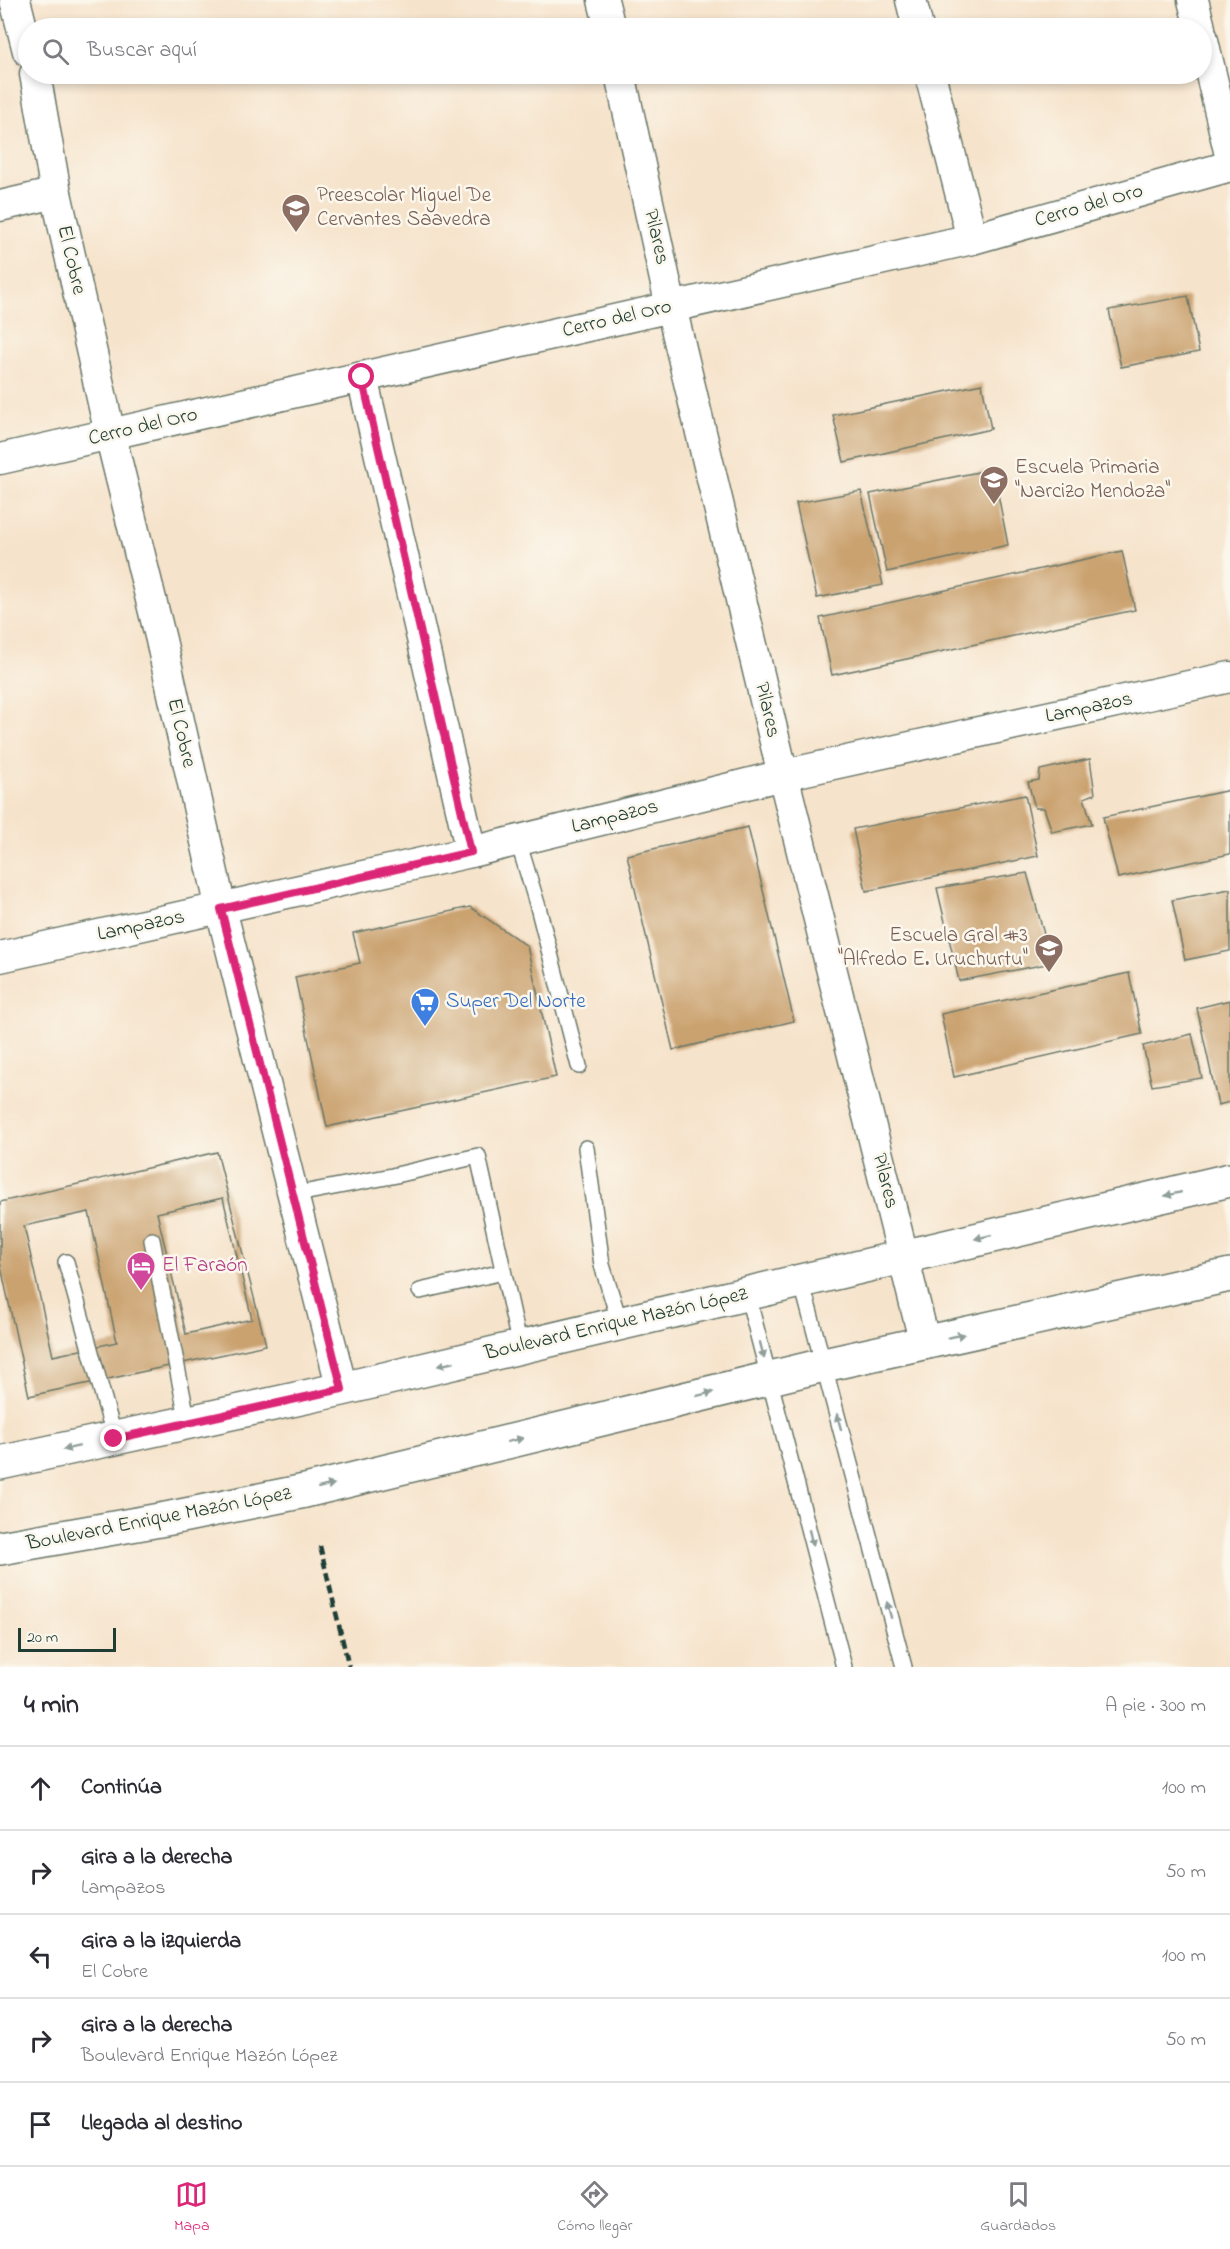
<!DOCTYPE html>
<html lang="es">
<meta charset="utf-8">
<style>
:root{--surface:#fff;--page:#f2f2f3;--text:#2b2b33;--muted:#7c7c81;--line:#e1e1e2;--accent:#db2777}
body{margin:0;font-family:"Indie Flower",sans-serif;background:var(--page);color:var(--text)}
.scale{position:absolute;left:18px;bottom:15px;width:98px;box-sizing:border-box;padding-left:6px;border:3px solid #1f3d34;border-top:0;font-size:16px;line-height:21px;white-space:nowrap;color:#1f3d34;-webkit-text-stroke:4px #fbf7ec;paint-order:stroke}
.stop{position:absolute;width:18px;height:18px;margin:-14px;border:4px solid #db2777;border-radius:50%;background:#fff}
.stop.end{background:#db2777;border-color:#fff;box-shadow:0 2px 6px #0008}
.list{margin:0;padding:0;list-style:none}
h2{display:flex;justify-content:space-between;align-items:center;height:78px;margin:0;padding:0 24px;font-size:26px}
h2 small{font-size:20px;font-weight:400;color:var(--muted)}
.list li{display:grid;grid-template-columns:39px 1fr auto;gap:18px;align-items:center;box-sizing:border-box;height:84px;padding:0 24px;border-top:2px solid var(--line)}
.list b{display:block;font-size:22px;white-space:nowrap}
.list p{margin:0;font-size:20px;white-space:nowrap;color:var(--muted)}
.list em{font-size:20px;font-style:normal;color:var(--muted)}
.icon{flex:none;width:33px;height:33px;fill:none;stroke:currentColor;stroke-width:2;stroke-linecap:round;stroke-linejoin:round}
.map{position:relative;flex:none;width:1230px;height:1667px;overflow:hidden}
.search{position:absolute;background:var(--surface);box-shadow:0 3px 9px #0003;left:18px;right:18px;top:18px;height:66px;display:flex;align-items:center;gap:15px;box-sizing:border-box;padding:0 21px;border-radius:33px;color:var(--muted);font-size:22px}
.sheet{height:498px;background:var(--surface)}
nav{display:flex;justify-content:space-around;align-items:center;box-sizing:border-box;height:84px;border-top:2px solid var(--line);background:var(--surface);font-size:16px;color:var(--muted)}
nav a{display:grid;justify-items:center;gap:3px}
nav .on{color:var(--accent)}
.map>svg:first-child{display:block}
.building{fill:#caa26f;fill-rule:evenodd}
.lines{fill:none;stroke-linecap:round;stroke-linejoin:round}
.service-casing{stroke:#6a7769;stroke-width:18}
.minor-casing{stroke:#6a7769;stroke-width:33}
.primary-casing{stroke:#6a7769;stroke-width:36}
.service{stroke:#fff;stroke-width:15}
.minor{stroke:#fff;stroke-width:30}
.primary{stroke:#fff;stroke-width:33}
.rail{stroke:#1f3d34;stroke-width:4.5;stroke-dasharray:9 4.5;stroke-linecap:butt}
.oneway{fill:#8f9e9a}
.route{stroke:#db2777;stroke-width:8}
.labels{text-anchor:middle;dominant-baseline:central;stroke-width:5;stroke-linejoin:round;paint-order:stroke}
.education-label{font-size:21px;fill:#785e54;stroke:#fbf7ec;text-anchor:start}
.street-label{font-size:21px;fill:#1f3d34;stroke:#fbf7ec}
.shop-label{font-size:21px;fill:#366cbe;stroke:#fbf7ec;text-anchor:start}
.hotel-label{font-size:21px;fill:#b23c85;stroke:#fbf7ec;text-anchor:start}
</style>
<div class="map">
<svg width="1230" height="1667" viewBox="0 0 1230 1667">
<rect width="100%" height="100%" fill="#fbf7ec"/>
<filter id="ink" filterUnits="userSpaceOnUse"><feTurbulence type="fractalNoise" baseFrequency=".0167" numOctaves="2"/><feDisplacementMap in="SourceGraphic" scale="12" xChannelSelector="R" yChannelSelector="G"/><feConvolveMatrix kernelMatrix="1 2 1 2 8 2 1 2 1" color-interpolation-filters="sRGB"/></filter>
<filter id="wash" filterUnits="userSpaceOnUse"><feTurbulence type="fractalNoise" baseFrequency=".008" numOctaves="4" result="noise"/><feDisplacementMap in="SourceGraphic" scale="24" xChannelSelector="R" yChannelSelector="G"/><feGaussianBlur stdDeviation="1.35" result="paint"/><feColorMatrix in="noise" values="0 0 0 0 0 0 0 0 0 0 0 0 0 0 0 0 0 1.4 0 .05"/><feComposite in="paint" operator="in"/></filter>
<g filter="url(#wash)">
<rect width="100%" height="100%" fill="#f6e3cb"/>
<g id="blocks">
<g class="building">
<path d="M1188,296L1199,352L1121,367L1109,310Z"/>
<path d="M982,384L991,429L844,462L833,415Z"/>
<path d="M993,469L1008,545L887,572L870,494Z"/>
<path d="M861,491L883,585L817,598L796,503Z"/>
<path d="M1122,551L1135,610L832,675L820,618Z"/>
<path d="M1090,759L1095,794L1084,798L1092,824L1052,832L1044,808H1035L1028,782L1039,780L1040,770Z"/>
<path d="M1230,790V854L1118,878L1103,817Z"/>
<path d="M1025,795L1038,856L866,891L853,829Z"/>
<path d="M748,827L794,1021L673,1050L627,855Z"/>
<path d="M1027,873L1052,963L959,981L937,888Z"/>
<path d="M1230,889V951L1185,960L1172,900Z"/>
<path d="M470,907L527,946L556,1077L327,1127L295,977L360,963L353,933Z"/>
<path d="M1129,973L1142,1034L954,1077L941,1014Z"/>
<path d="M1230,1000V1102L1218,1105L1197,1008Z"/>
<path d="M1192,1034L1202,1078L1152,1086L1143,1046Z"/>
<path d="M217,1152L266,1345L29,1396L0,1262V1202ZM223,1198L252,1319L186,1334L157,1213ZM89,1212L117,1342L53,1356L24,1226Z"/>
</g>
</g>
</g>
<g filter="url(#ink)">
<use href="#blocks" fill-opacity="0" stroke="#6a7769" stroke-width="1.5"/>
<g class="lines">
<g class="service-casing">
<g id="service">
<path d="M518,841L538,907L579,1066"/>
<path d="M586,1148L602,1265L620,1323"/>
<path d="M292,1195L392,1176L478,1156L520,1347"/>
<path d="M152,1240L188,1423"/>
<path d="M66,1262L115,1439"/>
<path d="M801,1280L904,1667"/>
<path d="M420,1291L503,1272"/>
<path d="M747,1293L844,1667"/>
</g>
</g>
<g class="minor-casing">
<g id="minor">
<path d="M15,0L28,51"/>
<path d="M603,0L610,28"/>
<path d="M911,0L918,28"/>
<path d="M1193,0L1200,28"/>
<path d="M1202,36L1230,155"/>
<path d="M35,74L56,193L110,434L161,640L221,909L342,1389"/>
<path d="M620,74L671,307L783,775L925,1344"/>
<path d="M930,74L972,239"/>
<path d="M0,206L56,193"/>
<path d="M362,377L471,852"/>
<path d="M0,459L972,239L1230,166"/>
<path d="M0,957L471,852L783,775L1230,677"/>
</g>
</g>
<g class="primary-casing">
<g id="primary">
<path d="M0,1463L342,1389L1230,1180"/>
<path d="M0,1548L171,1518L305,1491L824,1365L1230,1275"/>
</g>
</g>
<use href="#service" class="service"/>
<use href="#minor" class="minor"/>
<use href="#primary" class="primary"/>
<path class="rail" d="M320,1546L349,1667"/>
</g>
<defs><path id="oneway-solid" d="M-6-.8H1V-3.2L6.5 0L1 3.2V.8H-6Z" transform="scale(1.5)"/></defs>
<g class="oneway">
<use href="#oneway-solid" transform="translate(1173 1194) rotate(167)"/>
<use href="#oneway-solid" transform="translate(983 1237) rotate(167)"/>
<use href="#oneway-solid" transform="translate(956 1336) rotate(-13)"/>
<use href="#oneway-solid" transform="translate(762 1350) rotate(75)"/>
<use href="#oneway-solid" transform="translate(446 1364) rotate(167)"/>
<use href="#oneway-solid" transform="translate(705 1394) rotate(-14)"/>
<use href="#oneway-solid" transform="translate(839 1422) rotate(-105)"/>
<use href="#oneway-solid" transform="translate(515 1440) rotate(-14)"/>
<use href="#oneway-solid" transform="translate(71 1448) rotate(168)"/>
<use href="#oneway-solid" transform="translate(326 1486) rotate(-14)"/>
<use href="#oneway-solid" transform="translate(811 1538) rotate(76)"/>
<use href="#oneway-solid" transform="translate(889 1610) rotate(-105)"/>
</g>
</g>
<g class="lines" filter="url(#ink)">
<path class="route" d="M114,1439L342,1389L221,909L471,852L362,377"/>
</g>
<defs>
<g id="school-pin" transform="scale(1.5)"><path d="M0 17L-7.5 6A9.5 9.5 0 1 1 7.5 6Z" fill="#8d6e63" stroke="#fbf7ec"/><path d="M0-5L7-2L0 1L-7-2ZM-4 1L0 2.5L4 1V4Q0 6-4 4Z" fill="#fff"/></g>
<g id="supermarket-pin" transform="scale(1.5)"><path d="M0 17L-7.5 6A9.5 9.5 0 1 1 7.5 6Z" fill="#3f7fe0" stroke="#fbf7ec"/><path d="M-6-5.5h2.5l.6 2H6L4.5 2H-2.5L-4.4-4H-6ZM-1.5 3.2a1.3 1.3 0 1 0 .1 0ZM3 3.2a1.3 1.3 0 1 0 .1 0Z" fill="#fff"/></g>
<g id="hotel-pin" transform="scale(1.5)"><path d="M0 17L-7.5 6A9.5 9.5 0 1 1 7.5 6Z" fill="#d1479c" stroke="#fbf7ec"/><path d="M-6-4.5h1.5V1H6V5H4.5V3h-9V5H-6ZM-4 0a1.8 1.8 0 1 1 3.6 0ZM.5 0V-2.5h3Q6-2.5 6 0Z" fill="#fff"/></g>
</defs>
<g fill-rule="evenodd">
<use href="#school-pin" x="296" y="208"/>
<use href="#school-pin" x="994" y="480"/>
<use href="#school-pin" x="1049" y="948"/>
<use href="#supermarket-pin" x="425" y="1002"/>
<use href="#hotel-pin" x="141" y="1266"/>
</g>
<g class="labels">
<g class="education-label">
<text x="317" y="196">Preescolar Miguel De<tspan x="317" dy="24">Cervantes Saavedra</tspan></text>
<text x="1015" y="468">Escuela Primaria<tspan x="1015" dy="24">"Narcizo Mendoza"</tspan></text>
<text x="1028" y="936" text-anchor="end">Escuela Gral #3<tspan x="1028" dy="24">"Alfredo E. Uruchurtu"</tspan></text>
</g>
<g class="street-label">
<text transform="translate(1089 206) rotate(-16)">Cerro del Oro</text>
<text transform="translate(656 237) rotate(77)">Pilares</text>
<text transform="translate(71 260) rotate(77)">El Cobre</text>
<text transform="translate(617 319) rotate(-13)">Cerro del Oro</text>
<text transform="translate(143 427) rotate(-13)">Cerro del Oro</text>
<text transform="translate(1089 708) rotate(-12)">Lampazos</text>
<text transform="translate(767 710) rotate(77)">Pilares</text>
<text transform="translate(181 733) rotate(77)">El Cobre</text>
<text transform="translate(615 817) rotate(-14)">Lampazos</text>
<text transform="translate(141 926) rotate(-12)">Lampazos</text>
<text transform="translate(885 1181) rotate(76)">Pilares</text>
<text transform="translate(616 1324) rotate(-13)">Boulevard Enrique Mazón López</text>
<text transform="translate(159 1519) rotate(-11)">Boulevard Enrique Mazón López</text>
</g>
<g class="shop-label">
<text x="446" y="1002">Super Del Norte</text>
</g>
<g class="hotel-label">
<text x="162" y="1266">El Faraón</text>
</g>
</g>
</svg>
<div class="scale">20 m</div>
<div class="stop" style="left:362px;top:377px"></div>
<div class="stop end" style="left:114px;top:1439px"></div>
<div class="search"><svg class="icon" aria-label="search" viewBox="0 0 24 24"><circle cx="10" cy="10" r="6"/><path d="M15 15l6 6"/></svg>Buscar aquí</div>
</div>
<section class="sheet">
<h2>4 min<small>A pie · 300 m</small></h2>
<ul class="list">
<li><svg class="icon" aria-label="ahead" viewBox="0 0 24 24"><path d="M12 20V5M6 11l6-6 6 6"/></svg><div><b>Continúa</b></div><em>100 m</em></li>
<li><svg class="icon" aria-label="right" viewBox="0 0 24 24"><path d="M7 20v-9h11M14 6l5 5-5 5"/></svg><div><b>Gira a la derecha</b><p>Lampazos</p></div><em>50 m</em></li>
<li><svg class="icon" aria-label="left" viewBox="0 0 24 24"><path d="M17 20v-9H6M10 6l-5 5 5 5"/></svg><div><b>Gira a la izquierda</b><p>El Cobre</p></div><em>100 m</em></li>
<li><svg class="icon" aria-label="right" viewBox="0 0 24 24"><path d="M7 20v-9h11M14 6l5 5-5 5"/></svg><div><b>Gira a la derecha</b><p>Boulevard Enrique Mazón López</p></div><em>50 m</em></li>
<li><svg class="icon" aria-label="arrive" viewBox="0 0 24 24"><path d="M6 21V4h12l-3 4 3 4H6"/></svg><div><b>Llegada al destino</b></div></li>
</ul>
</section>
<nav>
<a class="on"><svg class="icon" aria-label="map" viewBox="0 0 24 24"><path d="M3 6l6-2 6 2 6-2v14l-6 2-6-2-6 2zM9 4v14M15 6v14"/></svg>Mapa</a>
<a><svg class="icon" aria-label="directions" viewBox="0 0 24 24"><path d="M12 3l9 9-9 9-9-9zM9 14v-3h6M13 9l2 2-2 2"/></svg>Cómo llegar</a>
<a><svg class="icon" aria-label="saved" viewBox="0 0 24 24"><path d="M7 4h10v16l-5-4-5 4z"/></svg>Guardados</a>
</nav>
